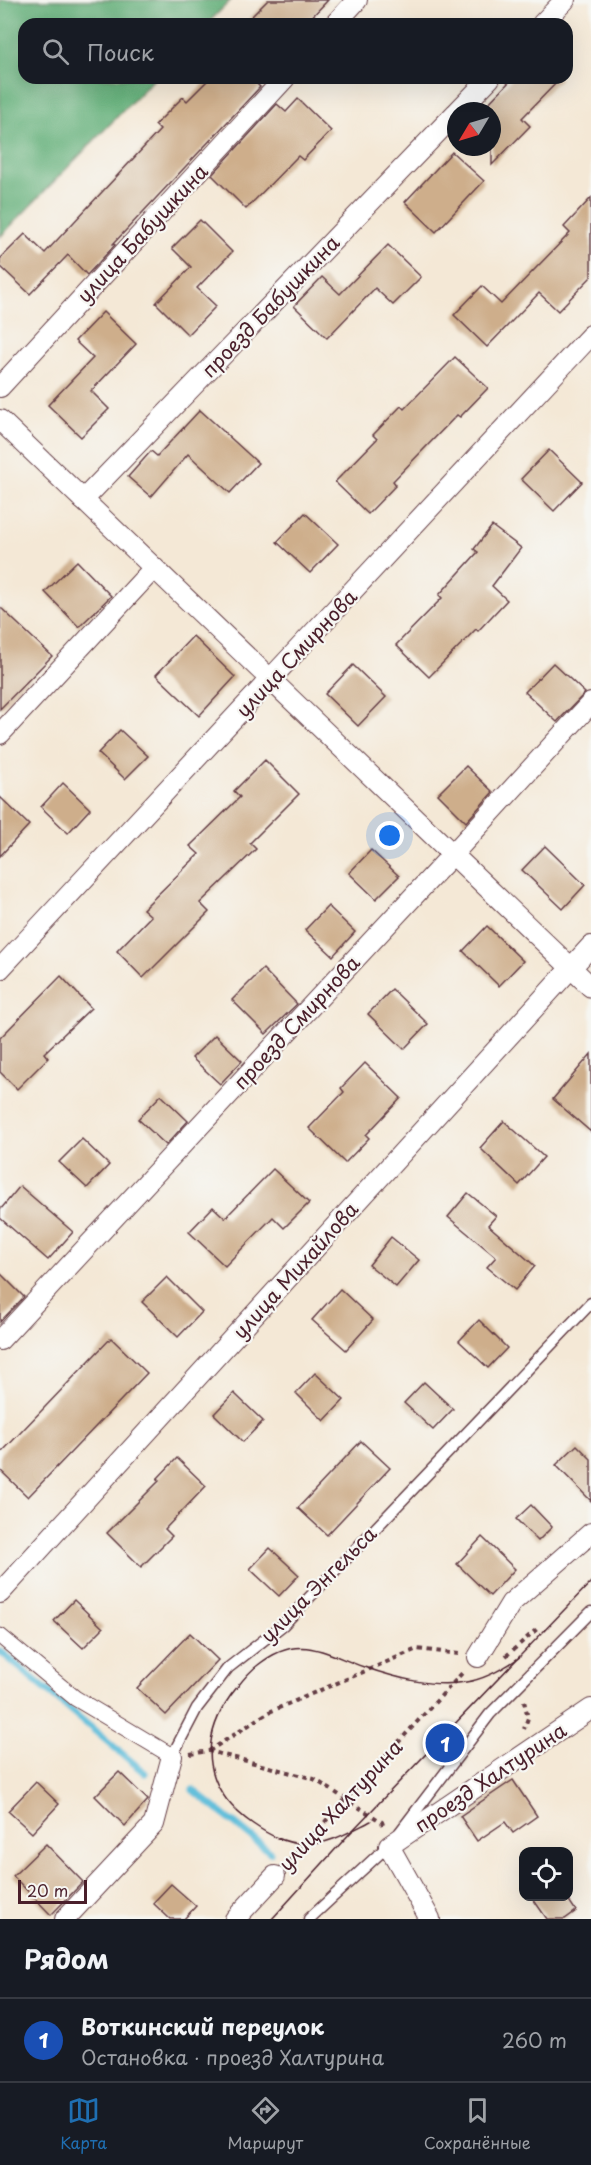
<!DOCTYPE html>
<html lang="ru">
<meta charset="utf-8">
<style>
:root{--surface:#171b24;--page:#20242c;--text:#f1f3f6;--muted:#9ea1a6;--line:#363941;--accent:#1f6fb2}
body{margin:0;font-family:"Playpen Sans",sans-serif;background:var(--page);color:var(--text)}
.controls{position:absolute;right:18px;bottom:18px;display:grid;overflow:hidden;border-radius:12px;box-shadow:0 6px 24px #0002}
.controls button{width:54px;height:54px;display:grid;place-items:center;padding:0;border:0;border-bottom:2px solid var(--line);background:var(--surface);color:var(--text);font:30px sans-serif}
.compass{position:absolute;left:447px;top:102px;width:54px;height:54px;border-radius:50%;background:var(--surface);box-shadow:0 6px 24px #0002;rotate:232deg}
.scale{position:absolute;left:18px;bottom:15px;width:69px;box-sizing:border-box;padding-left:6px;border:3px solid #4a1f2b;border-top:0;font-size:16px;line-height:21px;white-space:nowrap;color:#4a1f2b;-webkit-text-stroke:4px #f6f6f2;paint-order:stroke}
.you{position:absolute;left:390px;top:836px;width:21px;height:21px;margin:-15px;border:4px solid #fff;border-radius:50%;background:#1a73e8;box-shadow:0 0 0 9px #1a73e833}
.badge{display:grid;place-items:center;width:39px;height:39px;border-radius:50%;background:var(--accent);color:#fff;font-size:20px;font-weight:700}
.pin{position:absolute;translate:-50% -50%;border:3px solid #fff;box-shadow:0 2px 6px #0006}
.list{margin:0;padding:0;list-style:none}
h2{display:flex;justify-content:space-between;align-items:center;height:78px;margin:0;padding:0 24px;font-size:26px}
h2 small{font-size:20px;font-weight:400;color:var(--muted)}
.list li{display:grid;grid-template-columns:39px 1fr auto;gap:18px;align-items:center;box-sizing:border-box;height:84px;padding:0 24px;border-top:2px solid var(--line)}
.list b{display:block;font-size:22px;white-space:nowrap}
.list p{margin:0;font-size:20px;white-space:nowrap;color:var(--muted)}
.list em{font-size:20px;font-style:normal;color:var(--muted)}
.icon{flex:none;width:33px;height:33px;fill:none;stroke:currentColor;stroke-width:2;stroke-linecap:round;stroke-linejoin:round}
.map{position:relative;flex:none;width:591px;height:1919px;overflow:hidden}
.search{position:absolute;background:var(--surface);box-shadow:0 6px 24px #0002;left:18px;right:18px;top:18px;height:66px;display:flex;align-items:center;gap:15px;box-sizing:border-box;padding:0 21px;border-radius:18px;color:var(--muted);font-size:22px}
.sheet{height:162px;background:var(--surface)}
nav{display:flex;justify-content:space-around;align-items:center;box-sizing:border-box;height:84px;border-top:2px solid var(--line);background:var(--surface);font-size:16px;color:var(--muted)}
nav a{display:grid;justify-items:center;gap:3px}
nav .on{color:var(--accent)}
.map>svg:first-child{display:block}
.forest{fill:#62af78;stroke:#566752;stroke-width:1.5}
.lines{fill:none;stroke-linecap:round;stroke-linejoin:round}
.stream{stroke:#5abcd9;stroke-width:7}
.building{fill:#ceae8b}
.service-casing{stroke:#643d45;stroke-width:13}
.pedestrian-casing{stroke:#643d45;stroke-width:17}
.minor-casing{stroke:#643d45;stroke-width:22}
.path{stroke:#643d45;stroke-width:4;stroke-dasharray:4.5 4.5;stroke-linecap:butt}
.service{stroke:#fff;stroke-width:10}
.pedestrian{stroke:#fff;stroke-width:15}
.minor{stroke:#fff;stroke-width:20}
.tram{stroke:#4a1f2b;stroke-width:1.5}
.labels{text-anchor:middle;dominant-baseline:central;stroke-width:4.5;stroke-linejoin:round;paint-order:stroke}
.street-label{font-size:20px;fill:#4a1f2b;stroke:#f6f6f2}
</style>
<div class="map">
<svg width="591" height="1919" viewBox="0 0 591 1919">
<rect width="100%" height="100%" fill="#f6f6f2"/>
<filter id="ink" filterUnits="userSpaceOnUse"><feTurbulence type="fractalNoise" baseFrequency=".0167" numOctaves="2"/><feDisplacementMap in="SourceGraphic" scale="12" xChannelSelector="R" yChannelSelector="G"/><feConvolveMatrix kernelMatrix="1 2 1 2 8 2 1 2 1" color-interpolation-filters="sRGB"/></filter>
<filter id="wash" filterUnits="userSpaceOnUse"><feTurbulence type="fractalNoise" baseFrequency=".008" numOctaves="4" result="noise"/><feDisplacementMap in="SourceGraphic" scale="24" xChannelSelector="R" yChannelSelector="G"/><feGaussianBlur stdDeviation="1.35" result="paint"/><feColorMatrix in="noise" values="0 0 0 0 0 0 0 0 0 0 0 0 0 0 0 0 0 1.4 0 .05"/><feComposite in="paint" operator="in"/></filter>
<g filter="url(#wash)">
<rect width="100%" height="100%" fill="#f4e8d6"/>
<path class="forest" d="M0,0H231L207,24H24V78H155L0,237Z"/>
<g class="lines">
<g class="stream">
<path d="M0,1651L145,1773"/>
<path d="M193,1790L270,1852"/>
</g>
</g>
<g id="blocks">
<g class="building">
<path d="M268,0H328L305,24H244Z"/>
<path d="M210,78H251L260,87L113,244L115,245L87,275L68,255L30,294L0,266V259L25,234L45,253L160,130L155,125L183,97L187,101Z"/>
<path d="M513,78H561L522,118L530,126L492,165V111H481Z"/>
<path d="M298,99L331,131L303,160L298,156L246,209L212,175L277,104L286,112Z"/>
<path d="M452,152L484,181L436,232L405,202Z"/>
<path d="M591,198V277L558,311L539,293L487,347L454,315L482,286L501,304L570,233L564,227Z"/>
<path d="M200,220L232,252L197,288L216,306L188,335L156,303L191,267L172,248Z"/>
<path d="M388,245L421,277L393,305L375,288L327,338L294,306L322,277L340,294Z"/>
<path d="M103,312L136,344L91,391L109,409L81,437L48,405L93,358L75,341Z"/>
<path d="M455,357L488,388L460,417L457,415L393,481L396,485L368,514L335,482L377,439L373,435L401,406L404,409Z"/>
<path d="M200,410L258,463L230,493L188,454L151,497L128,477L151,451L157,456Z"/>
<path d="M549,450L582,482L554,511L521,479Z"/>
<path d="M305,513L338,544L310,573L277,542Z"/>
<path d="M492,526L521,548L492,586L507,600L478,631L476,629L429,677L396,645L442,598L439,595L478,552L474,549Z"/>
<path d="M77,561L111,596L79,627L45,592Z"/>
<path d="M0,607L52,656L0,709Z"/>
<path d="M193,636L235,677L199,716L156,675Z"/>
<path d="M553,663L585,693L557,722L525,692Z"/>
<path d="M353,665L386,697L358,726L325,694Z"/>
<path d="M120,730L148,756L125,779L98,753Z"/>
<path d="M265,760L299,794L250,843L256,849L200,903L209,912L143,978L117,951L151,916L143,909L199,854L190,846L240,797L234,791Z"/>
<path d="M466,766L493,792L466,822L438,794Z"/>
<path d="M63,783L90,809L68,833L41,807Z"/>
<path d="M0,797L29,825L0,856Z"/>
<path d="M545,846L585,885L563,909L522,870Z"/>
<path d="M371,850L399,876L376,899L349,873Z"/>
<path d="M328,906L355,932L333,956L305,930Z"/>
<path d="M487,926L523,961L499,986L463,951Z"/>
<path d="M263,969L297,1004L266,1034L232,1000Z"/>
<path d="M61,976L91,1008L44,1053L48,1058L17,1089L0,1072V1038Z"/>
<path d="M392,989L428,1024L404,1049L368,1014Z"/>
<path d="M215,1035L242,1061L220,1084L192,1058Z"/>
<path d="M591,1054V1132L553,1099Z"/>
<path d="M365,1063L401,1098L366,1135L369,1138L345,1163L309,1128L344,1092L341,1088Z"/>
<path d="M161,1095L188,1121L166,1145L138,1119Z"/>
<path d="M504,1121L544,1157L519,1185L480,1148Z"/>
<path d="M82,1139L109,1165L87,1188L59,1162Z"/>
<path d="M273,1169L309,1203L284,1228L273,1217L225,1266L189,1232L213,1207L225,1218Z"/>
<path d="M20,1186L73,1232L48,1260L0,1218V1210Z"/>
<path d="M468,1193L496,1216L488,1225L535,1266L515,1290L487,1267L496,1257L448,1217Z"/>
<path d="M391,1237L419,1260L396,1287L369,1265Z"/>
<path d="M0,1273L24,1297L0,1322Z"/>
<path d="M167,1277L202,1312L178,1337L142,1302Z"/>
<path d="M340,1289L373,1320L346,1350L312,1320Z"/>
<path d="M479,1320L507,1348L488,1368L459,1341Z"/>
<path d="M111,1338L147,1373L28,1497L0,1470V1454Z"/>
<path d="M315,1373L344,1400L324,1421L296,1393Z"/>
<path d="M424,1382L453,1409L433,1430L404,1403Z"/>
<path d="M234,1393L263,1421L243,1442L214,1414Z"/>
<path d="M361,1441L390,1468L327,1535L298,1508Z"/>
<path d="M577,1445L591,1459V1501L556,1465Z"/>
<path d="M177,1458L206,1486L165,1529L172,1536L141,1567L107,1533L159,1481L157,1479Z"/>
<path d="M531,1505L552,1527L538,1541L516,1519Z"/>
<path d="M482,1537L515,1569L490,1596L457,1564Z"/>
<path d="M270,1548L299,1575L279,1596L250,1569Z"/>
<path d="M74,1600L103,1628L83,1648L54,1621Z"/>
<path d="M190,1633L218,1660L166,1715L137,1688Z"/>
<path d="M119,1772L148,1800L125,1826L95,1796Z"/>
<path d="M513,1780L537,1816L513,1833L505,1822L477,1841L460,1816Z"/>
<path d="M36,1782L59,1804L32,1833L8,1811Z"/>
<path d="M46,1844L83,1882L51,1915L13,1876Z"/>
<path d="M171,1884L196,1906L184,1919H170L153,1903Z"/>
<path d="M531,1896H566L576,1911L565,1919H547Z"/>
</g>
</g>
</g>
<g filter="url(#ink)">
<use href="#blocks" fill-opacity="0" stroke="#643d45" stroke-width="1.5"/>
<g class="lines">
<g class="service-casing">
<g id="service">
<path d="M172,1756L197,1708L228,1668L283,1625L591,1303"/>
<path d="M400,1832L490,1714L591,1612"/>
<path d="M309,1919L390,1844"/>
</g>
</g>
<g class="pedestrian-casing">
<path id="pedestrian" d="M0,1636L75,1698L172,1756"/>
</g>
<g class="minor-casing">
<g id="minor">
<path d="M335,24L357,0"/>
<path d="M542,24L565,0"/>
<path d="M458,111L490,78"/>
<path d="M0,387L285,78"/>
<path d="M0,420L591,987"/>
<path d="M83,500L456,113"/>
<path d="M0,734L154,568"/>
<path d="M0,969L591,335"/>
<path d="M0,1340L452,855L591,703"/>
<path d="M0,1593L591,946"/>
<path d="M478,1657L511,1603L591,1533"/>
<path d="M65,1919L154,1824L172,1756"/>
<path d="M235,1919L275,1876"/>
<path d="M430,1919L389,1846L591,1709"/>
</g>
</g>
<g class="path">
<path d="M506,1656L537,1629"/>
<path d="M524,1701L528,1718L524,1729"/>
<path d="M209,1751L269,1712L417,1649L459,1654"/>
<path d="M190,1754L209,1751L314,1779L382,1822L383,1825"/>
<path d="M288,1862L464,1671"/>
</g>
<use href="#service" class="service"/>
<use href="#pedestrian" class="pedestrian"/>
<use href="#minor" class="minor"/>
<g class="tram">
<path d="M371,1821C351,1831 327,1846 303,1844C284,1843 269,1835 253,1824C205,1791 197,1743 231,1695C239,1685 247,1673 258,1665C299,1632 323,1653 364,1667C396,1678 432,1688 466,1682C486,1679 503,1669 520,1657"/>
<path d="M272,1919L352,1831L591,1582"/>
</g>
</g>
</g>
<g class="labels">
<g class="street-label">
<text transform="translate(142 233) rotate(-47)">улица Бабушкина</text>
<text transform="translate(270 306) rotate(-46)">проезд Бабушкина</text>
<text transform="translate(296 653) rotate(-47)">улица Смирнова</text>
<text transform="translate(296 1022) rotate(-47)">проезд Смирнова</text>
<text transform="translate(295 1270) rotate(-48)">улица Михайлова</text>
<text transform="translate(318 1584) rotate(-45)">улица Энгельса</text>
<text transform="translate(490 1777) rotate(-34)">проезд Халтурина</text>
<text transform="translate(340 1805) rotate(-47)">улица Халтурина</text>
</g>
</g>
</svg>
<div class="controls">
<button><svg class="icon" aria-label="locate" viewBox="0 0 24 24"><circle cx="12" cy="12" r="6"/><path d="M12 2v4M12 18v4M2 12h4M18 12h4"/></svg></button>
</div>
<svg class="compass" viewBox="-18 -18 36 36"><path d="M0-13l5 13h-10z" fill="#e53935"/><path d="M0 13l5-13h-10z" fill="#9ea1a6"/></svg>
<div class="scale">20 m</div>
<div class="you"></div>
<div class="pin badge" style="left:445px;top:1743px;background:#1a4fb4">1</div>
<div class="search"><svg class="icon" aria-label="search" viewBox="0 0 24 24"><circle cx="10" cy="10" r="6"/><path d="M15 15l6 6"/></svg>Поиск</div>
</div>
<section class="sheet">
<h2>Рядом<small></small></h2>
<ul class="list">
<li><span class="badge" style="background:#1a4fb4">1</span><div><b>Воткинский переулок</b><p>Остановка · проезд Халтурина</p></div><em>260 m</em></li>
</ul>
</section>
<nav>
<a class="on"><svg class="icon" aria-label="map" viewBox="0 0 24 24"><path d="M3 6l6-2 6 2 6-2v14l-6 2-6-2-6 2zM9 4v14M15 6v14"/></svg>Карта</a>
<a><svg class="icon" aria-label="directions" viewBox="0 0 24 24"><path d="M12 3l9 9-9 9-9-9zM9 14v-3h6M13 9l2 2-2 2"/></svg>Маршрут</a>
<a><svg class="icon" aria-label="saved" viewBox="0 0 24 24"><path d="M7 4h10v16l-5-4-5 4z"/></svg>Сохранённые</a>
</nav>
